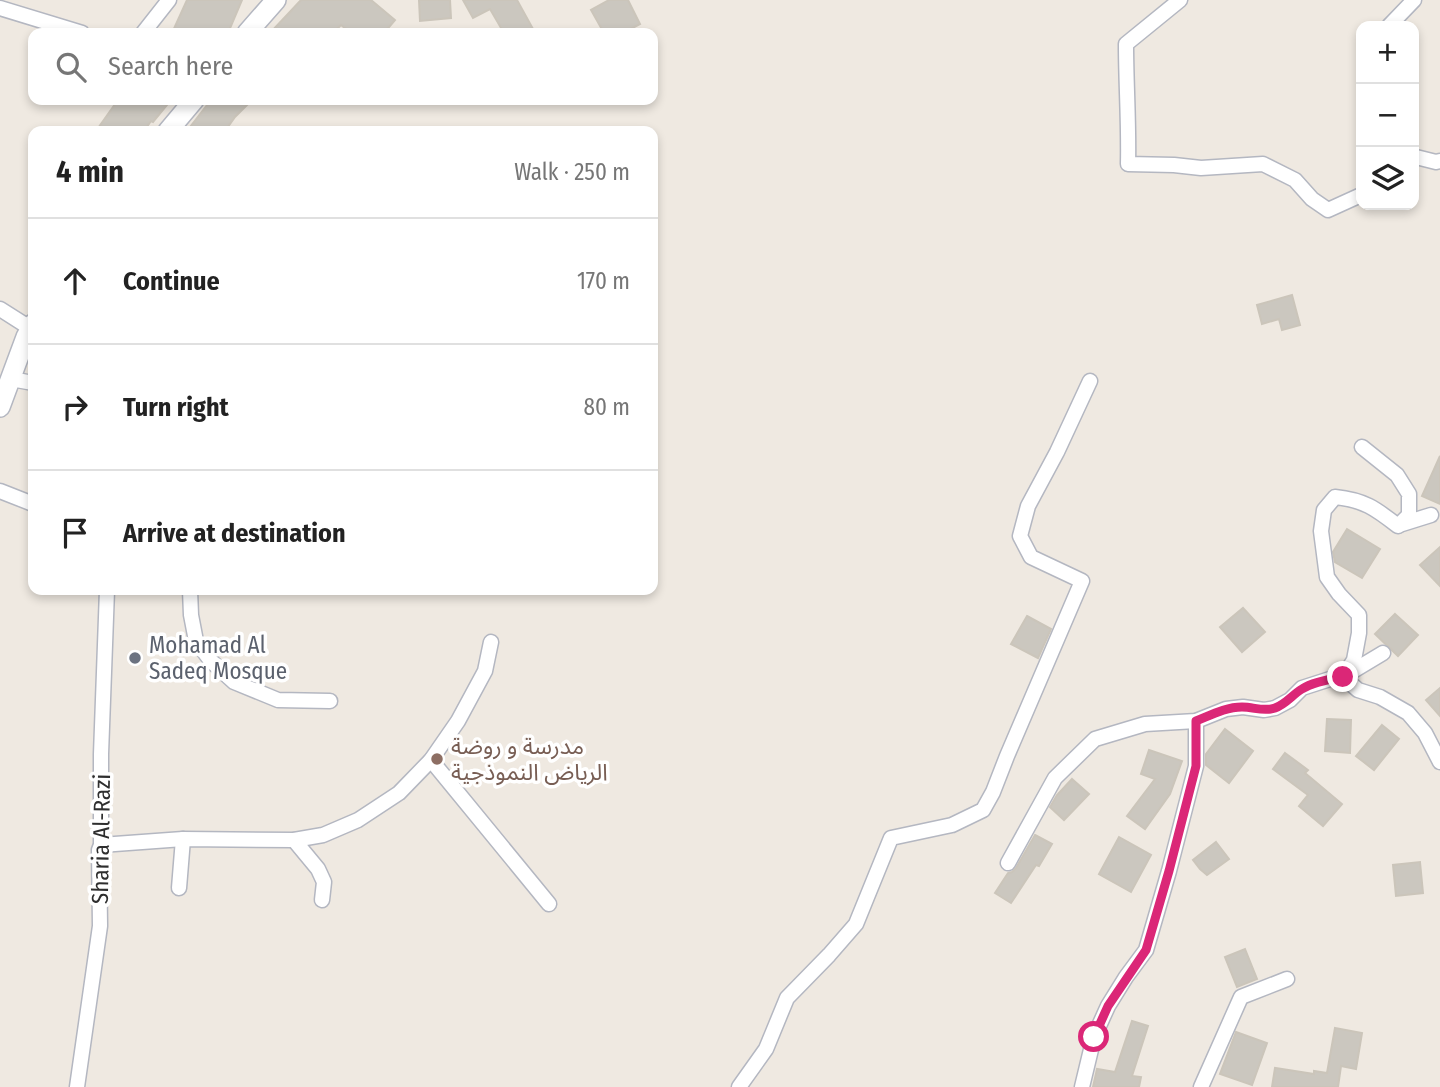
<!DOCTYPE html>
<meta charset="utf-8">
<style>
:root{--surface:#fff;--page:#f6f6f6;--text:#222;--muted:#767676;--line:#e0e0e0}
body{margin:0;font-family:"Fira Sans Condensed","Noto Sans Arabic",sans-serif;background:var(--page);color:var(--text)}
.controls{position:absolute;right:21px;top:21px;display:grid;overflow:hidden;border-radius:14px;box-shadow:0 4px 10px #0003}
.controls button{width:63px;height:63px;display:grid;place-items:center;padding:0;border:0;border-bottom:2px solid var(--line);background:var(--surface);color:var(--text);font:35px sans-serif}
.stop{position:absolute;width:21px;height:21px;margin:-16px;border:5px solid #db2777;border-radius:50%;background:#fff}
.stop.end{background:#db2777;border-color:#fff;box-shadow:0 2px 7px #0008}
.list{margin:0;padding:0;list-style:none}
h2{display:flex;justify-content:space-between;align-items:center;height:91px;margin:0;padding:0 28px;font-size:30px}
h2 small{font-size:23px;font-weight:400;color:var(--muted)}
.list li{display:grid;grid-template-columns:46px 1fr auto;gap:21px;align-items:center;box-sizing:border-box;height:126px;padding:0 28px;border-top:2px solid var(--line)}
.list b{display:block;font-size:26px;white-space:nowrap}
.list em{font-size:23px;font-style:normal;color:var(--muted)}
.icon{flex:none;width:38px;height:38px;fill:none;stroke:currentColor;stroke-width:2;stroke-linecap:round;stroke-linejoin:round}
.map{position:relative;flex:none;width:1440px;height:1087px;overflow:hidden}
.search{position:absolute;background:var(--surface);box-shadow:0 4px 10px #0003;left:28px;top:28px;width:630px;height:77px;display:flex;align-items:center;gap:18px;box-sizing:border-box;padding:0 24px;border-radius:14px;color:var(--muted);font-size:26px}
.panel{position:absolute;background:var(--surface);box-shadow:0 4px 10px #0003;left:28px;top:126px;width:630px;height:469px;border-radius:14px}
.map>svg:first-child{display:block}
.building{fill:#cbc7bf;stroke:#cbc5ba;stroke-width:2}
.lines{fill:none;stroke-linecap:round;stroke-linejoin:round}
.street-casing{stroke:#b4b7c1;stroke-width:17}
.secondary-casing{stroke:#b4b7c1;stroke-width:22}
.street{stroke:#fff;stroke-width:14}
.secondary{stroke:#fff;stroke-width:19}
.route{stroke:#db2777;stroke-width:9}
.worship-dot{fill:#6b7280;stroke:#fff;stroke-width:2.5}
.education-dot{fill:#8d6e63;stroke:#fff;stroke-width:2.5}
.labels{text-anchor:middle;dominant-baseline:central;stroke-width:7;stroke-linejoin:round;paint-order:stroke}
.worship-label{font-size:23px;fill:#5b616d;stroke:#fff;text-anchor:start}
.education-label{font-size:23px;fill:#785e54;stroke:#fff;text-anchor:start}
.street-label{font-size:23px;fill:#2e2e2e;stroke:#fff}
</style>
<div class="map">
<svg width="1440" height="1087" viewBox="0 0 1440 1087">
<rect width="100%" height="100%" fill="#efe9e1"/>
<g class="building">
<path d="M187,0H242L228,33H172Z"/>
<path d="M301,0H371L395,20L384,33H351L341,25L333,33H270Z"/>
<path d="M419,0H450L451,18L420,21Z"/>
<path d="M463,0H517L533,29L524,33H504L490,9L473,18Z"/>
<path d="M609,0H628L640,24L623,33H604L591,10Z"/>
<path d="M118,100H171L153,122L151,121L144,131H96Z"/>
<path d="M211,100H252L235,117L225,131H187Z"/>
<path d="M1292,295L1300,325L1282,330L1279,319L1262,324L1257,305Z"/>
<path d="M1440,456V504L1422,496Z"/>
<path d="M1347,529L1380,549L1362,578L1335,562L1333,552Z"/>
<path d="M1440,547V586L1420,565Z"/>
<path d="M1243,608L1265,632L1242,652L1220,627Z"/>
<path d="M1395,614L1418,635L1398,656L1375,634Z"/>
<path d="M1027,616L1051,629L1038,658L1011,644Z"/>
<path d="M1440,688V716L1426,700Z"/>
<path d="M1327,719L1351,720L1350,753L1325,751Z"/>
<path d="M1382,725L1399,739L1374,770L1356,756Z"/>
<path d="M1225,729L1253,751L1229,783L1206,765V754Z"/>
<path d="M1149,750L1182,761L1170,794L1145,829L1127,816L1155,779L1141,774Z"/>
<path d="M1285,753L1308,770L1305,773L1342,804L1323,826L1299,806L1308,795L1273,769Z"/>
<path d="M1072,779L1089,794L1064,820L1050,807L1057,795Z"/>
<path d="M1035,835L1052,844L1039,866L1036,865L1011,903L995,893L1008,873L1012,872L1016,868Z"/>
<path d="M1119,837L1151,855L1131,892L1099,874Z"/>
<path d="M1216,842L1229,859L1207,875L1200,869L1193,860Z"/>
<path d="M1420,862L1423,893L1396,896L1393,865Z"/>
<path d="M1245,949L1257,979L1237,987L1225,957Z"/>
<path d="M1132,1021L1148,1026L1132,1076L1141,1077L1139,1087H1093L1097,1069L1115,1072Z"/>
<path d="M1335,1028L1362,1033L1356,1069L1341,1066L1338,1087H1272L1275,1068L1314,1074V1071L1327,1073Z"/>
<path d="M1236,1032L1267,1043L1252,1085L1220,1074Z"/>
</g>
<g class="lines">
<g class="street-casing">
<g id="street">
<path d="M1180,0L1126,44C1126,84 1129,124 1128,164L1174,165L1201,168L1263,164L1295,180L1312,199L1328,210L1361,195"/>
<path d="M0,8L82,33"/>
<path d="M1389,26L1414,0"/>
<path d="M143,33L169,0"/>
<path d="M1416,157L1436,162L1440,161"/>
<path d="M0,309L30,328"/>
<path d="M11,379L33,383"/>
<path d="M0,491L33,504"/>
<path d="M1399,525L1431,515"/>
<path d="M190,590L191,615L196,641L211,661L234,682L278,700L330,701"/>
<path d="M1383,653L1343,677L1358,690L1380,697L1408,713L1425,733L1440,762"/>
<path d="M431,760L549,904"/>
<path d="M294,840L318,869L324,882L322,900"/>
<path d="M101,845L183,839L294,840L323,835L358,820L399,793L431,760L458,721L485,671L491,642"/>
<path d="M1008,863L1055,778L1095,739L1145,724L1196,721L1226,709L1243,707L1264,710L1275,708L1290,700L1302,688L1330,679L1343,677L1354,660L1359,633V615L1339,594L1327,577L1321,531L1324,510L1335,497C1364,500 1375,508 1398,526L1409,515V494L1397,475L1362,447"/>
<path d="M179,888L183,839"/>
<path d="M77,1087L100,926L99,850L101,845V754L107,590"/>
<path d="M739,1087L766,1049L787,998L829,955L856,924L891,838L952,825L983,810L993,792L1007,756L1082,581L1031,557L1020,536L1028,506L1057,452L1090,381"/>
<path d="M1082,1087L1094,1037L1108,1006L1126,977L1146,950L1169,871L1196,766V721"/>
<path d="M1201,1087L1241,997L1287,979"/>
</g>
</g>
<g class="secondary-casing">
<g id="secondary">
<path d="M247,33L276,0"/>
<path d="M168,131L194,100"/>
<path d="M0,407L26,337L33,324"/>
</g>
</g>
<use href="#street" class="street"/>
<use href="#secondary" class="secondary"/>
</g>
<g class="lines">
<path class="route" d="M1094,1037L1108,1006L1146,950L1169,871L1196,766V721C1211,715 1226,707 1242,707C1254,707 1264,712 1275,708C1286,704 1292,695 1302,689C1313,682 1330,679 1343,677"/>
</g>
<circle class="worship-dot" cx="135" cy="658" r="7"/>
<circle class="education-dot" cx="437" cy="759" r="7"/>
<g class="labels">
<g class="worship-label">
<text x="149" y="645">Mohamad Al<tspan x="149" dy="26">Sadeq Mosque</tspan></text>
</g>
<g class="education-label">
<text x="451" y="746">مدرسة و روضة<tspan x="451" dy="26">الرياض النموذجية</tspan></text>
</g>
<g class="street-label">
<text transform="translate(101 839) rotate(-89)">Sharia Al-Razi</text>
</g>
</g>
</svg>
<div class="controls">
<button>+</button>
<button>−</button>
<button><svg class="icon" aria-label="layers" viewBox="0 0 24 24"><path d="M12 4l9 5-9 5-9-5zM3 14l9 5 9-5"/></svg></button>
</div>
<div class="stop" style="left:1094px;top:1037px"></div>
<div class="stop end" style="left:1343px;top:677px"></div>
<div class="search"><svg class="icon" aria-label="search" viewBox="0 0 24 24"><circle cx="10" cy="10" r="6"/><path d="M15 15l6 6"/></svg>Search here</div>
<section class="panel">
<h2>4 min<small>Walk · 250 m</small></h2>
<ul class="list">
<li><svg class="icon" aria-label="ahead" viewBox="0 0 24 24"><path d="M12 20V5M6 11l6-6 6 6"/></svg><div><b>Continue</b></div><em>170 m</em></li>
<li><svg class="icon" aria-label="right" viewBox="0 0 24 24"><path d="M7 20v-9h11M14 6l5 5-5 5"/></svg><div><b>Turn right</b></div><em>80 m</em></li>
<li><svg class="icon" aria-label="arrive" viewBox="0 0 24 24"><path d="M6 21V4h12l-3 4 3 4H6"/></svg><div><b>Arrive at destination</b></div></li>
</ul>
</section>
</div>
